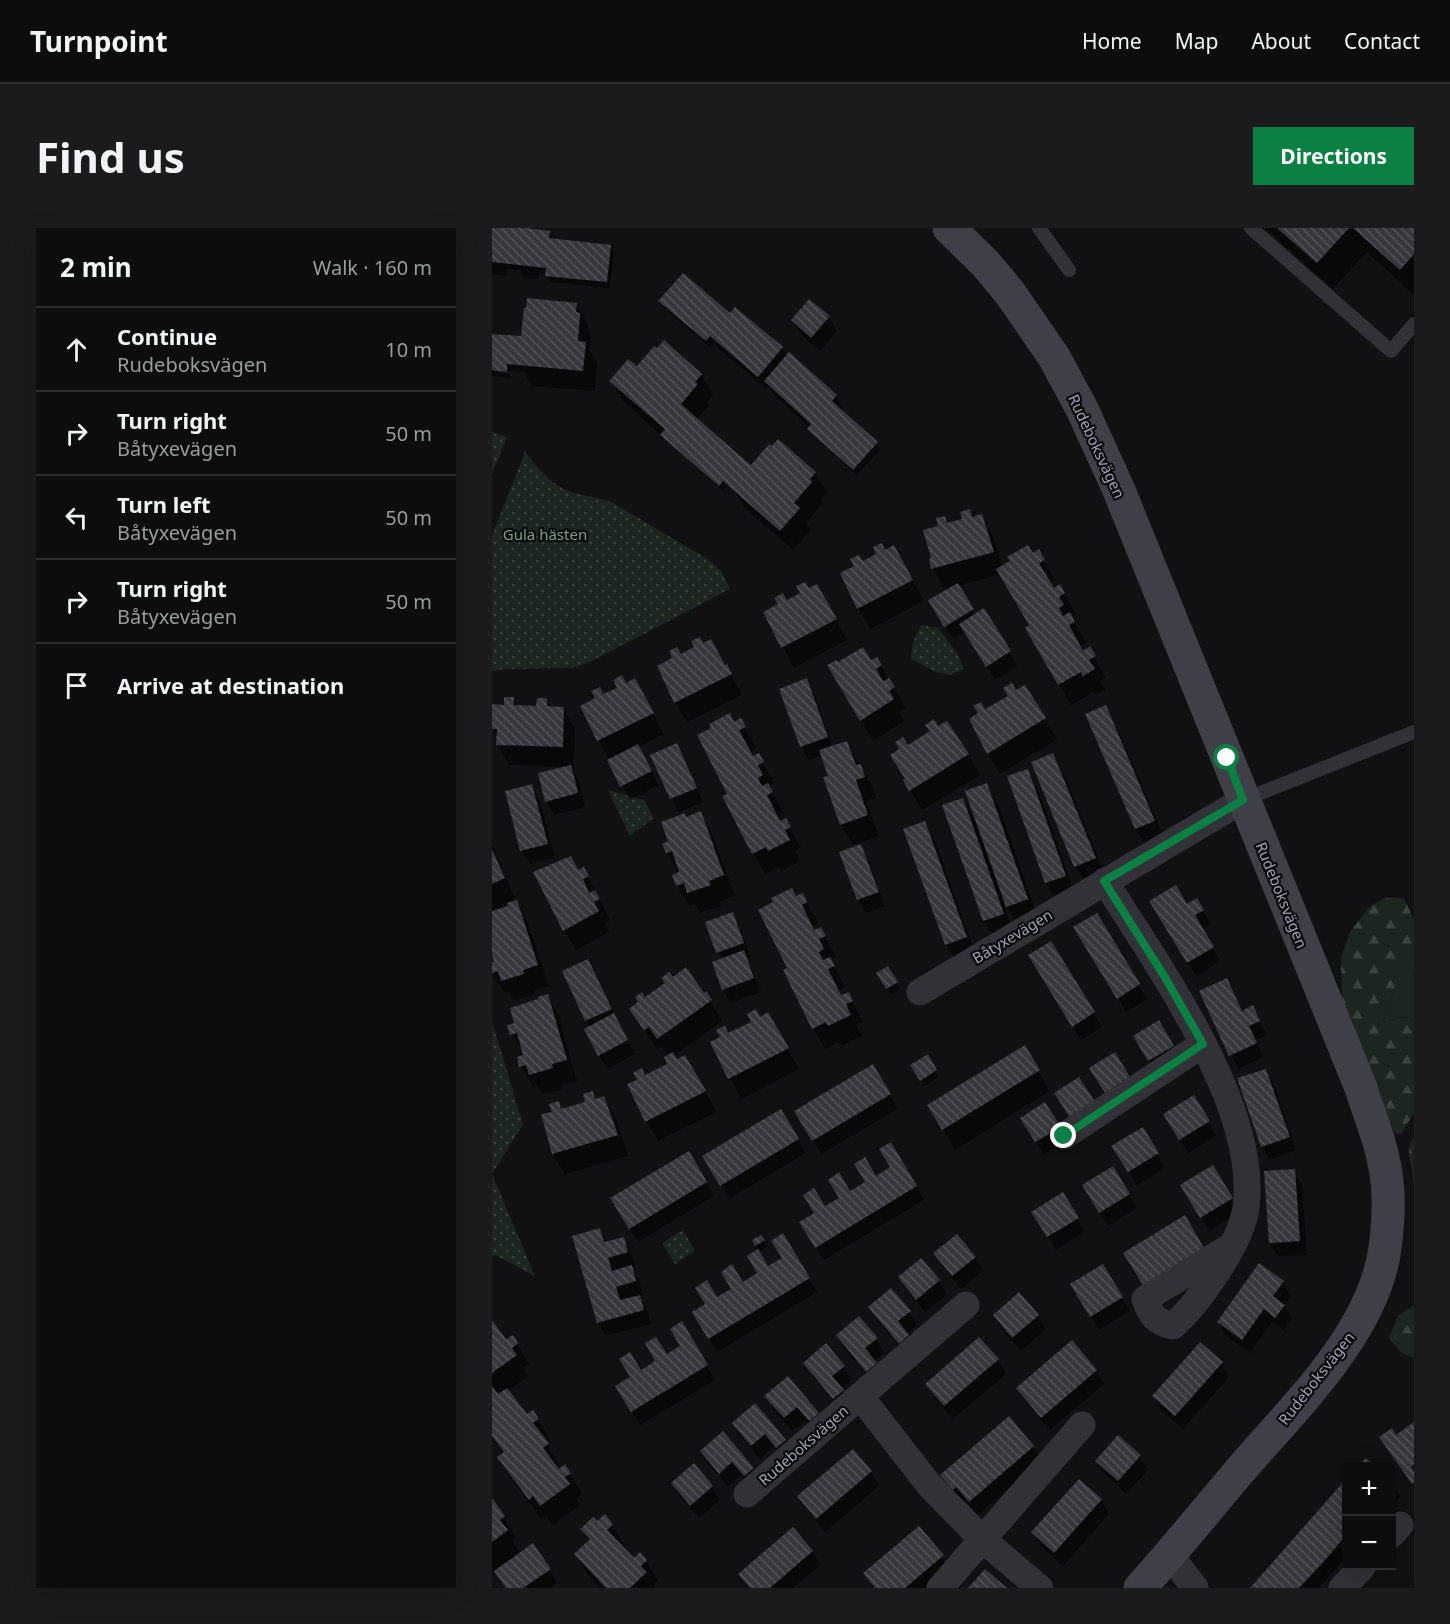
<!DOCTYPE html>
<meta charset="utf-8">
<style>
:root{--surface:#0d0c0e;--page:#1b1a1c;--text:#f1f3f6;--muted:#9a9b9e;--line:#2d2c2e;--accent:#0b8043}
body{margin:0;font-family:"Noto Sans",sans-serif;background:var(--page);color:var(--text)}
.controls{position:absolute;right:18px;bottom:18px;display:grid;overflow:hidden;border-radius:0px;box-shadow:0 6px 24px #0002}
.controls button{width:54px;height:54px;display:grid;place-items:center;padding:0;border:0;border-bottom:2px solid var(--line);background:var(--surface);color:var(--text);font:30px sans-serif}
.stop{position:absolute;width:18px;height:18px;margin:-14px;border:4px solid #0b8043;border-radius:50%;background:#fff}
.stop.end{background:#0b8043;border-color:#fff;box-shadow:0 2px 6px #0008}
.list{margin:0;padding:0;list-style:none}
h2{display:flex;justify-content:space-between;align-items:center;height:78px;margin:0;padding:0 24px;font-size:26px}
h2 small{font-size:20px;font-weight:400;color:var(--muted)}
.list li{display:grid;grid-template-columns:39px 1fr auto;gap:18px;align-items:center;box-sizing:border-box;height:84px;padding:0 24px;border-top:2px solid var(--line)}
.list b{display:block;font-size:22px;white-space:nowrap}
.list p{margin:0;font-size:20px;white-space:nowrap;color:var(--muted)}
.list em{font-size:20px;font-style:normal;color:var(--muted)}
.icon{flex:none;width:33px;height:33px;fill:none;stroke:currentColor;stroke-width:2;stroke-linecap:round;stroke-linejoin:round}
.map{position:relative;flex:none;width:922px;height:1360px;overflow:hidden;border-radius:0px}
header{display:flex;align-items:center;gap:36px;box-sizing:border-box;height:84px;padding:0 30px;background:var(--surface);border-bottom:2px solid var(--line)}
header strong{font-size:28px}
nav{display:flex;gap:33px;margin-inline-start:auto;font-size:21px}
.intro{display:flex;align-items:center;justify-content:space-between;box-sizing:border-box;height:144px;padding:0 36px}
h1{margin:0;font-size:42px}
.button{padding:15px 27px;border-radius:0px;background:var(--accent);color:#fff;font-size:21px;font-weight:700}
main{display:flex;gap:36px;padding:0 36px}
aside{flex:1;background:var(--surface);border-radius:0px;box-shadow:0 6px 24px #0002}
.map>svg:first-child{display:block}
.grass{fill:#1c251f}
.forest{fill:url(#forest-firs)}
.park{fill:url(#park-dots)}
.shadow{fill:#0007}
.building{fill:url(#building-back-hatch)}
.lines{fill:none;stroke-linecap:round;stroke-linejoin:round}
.lane{stroke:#313137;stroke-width:14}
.street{stroke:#313137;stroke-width:27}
.secondary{stroke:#3f3f48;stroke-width:33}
.route{stroke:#0b8043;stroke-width:8}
.labels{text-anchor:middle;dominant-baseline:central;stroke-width:4.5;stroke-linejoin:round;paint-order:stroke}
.street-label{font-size:15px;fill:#a0a2b4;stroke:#0c0b0d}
.park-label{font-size:15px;fill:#75a281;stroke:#0c0b0d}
</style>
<header>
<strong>Turnpoint</strong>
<nav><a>Home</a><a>Map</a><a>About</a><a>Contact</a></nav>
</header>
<div class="intro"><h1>Find us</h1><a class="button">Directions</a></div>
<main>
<aside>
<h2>2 min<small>Walk · 160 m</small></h2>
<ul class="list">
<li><svg class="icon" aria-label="ahead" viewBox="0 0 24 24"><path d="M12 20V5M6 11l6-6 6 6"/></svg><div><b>Continue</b><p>Rudeboksvägen</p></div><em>10 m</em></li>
<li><svg class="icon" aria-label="right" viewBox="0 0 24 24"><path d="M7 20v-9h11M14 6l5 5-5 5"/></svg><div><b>Turn right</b><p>Båtyxevägen</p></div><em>50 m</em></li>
<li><svg class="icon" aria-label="left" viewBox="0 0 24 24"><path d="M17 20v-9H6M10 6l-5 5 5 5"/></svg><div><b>Turn left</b><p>Båtyxevägen</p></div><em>50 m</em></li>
<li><svg class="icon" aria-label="right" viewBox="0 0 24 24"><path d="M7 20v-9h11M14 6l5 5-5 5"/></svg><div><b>Turn right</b><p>Båtyxevägen</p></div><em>50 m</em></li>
<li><svg class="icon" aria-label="arrive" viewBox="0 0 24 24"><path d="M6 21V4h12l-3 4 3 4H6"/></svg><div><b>Arrive at destination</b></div></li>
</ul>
</aside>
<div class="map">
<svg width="922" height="1360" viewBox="0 0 922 1360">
<defs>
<pattern id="forest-firs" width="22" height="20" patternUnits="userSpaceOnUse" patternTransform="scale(1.5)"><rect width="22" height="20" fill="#1c251f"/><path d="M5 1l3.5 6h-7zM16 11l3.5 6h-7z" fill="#3a423d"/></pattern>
<pattern id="park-dots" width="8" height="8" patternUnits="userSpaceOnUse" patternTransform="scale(1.5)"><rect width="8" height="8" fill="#1c251f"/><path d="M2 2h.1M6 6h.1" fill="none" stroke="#3a423d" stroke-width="1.8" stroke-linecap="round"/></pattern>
<pattern id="building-back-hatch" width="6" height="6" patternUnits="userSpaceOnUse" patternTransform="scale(1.5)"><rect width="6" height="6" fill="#38373d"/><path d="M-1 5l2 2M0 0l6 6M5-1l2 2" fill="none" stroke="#525157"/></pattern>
</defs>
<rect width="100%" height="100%" fill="#111012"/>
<path class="grass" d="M913,727L922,748V792L911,789L891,794Z"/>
<g class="forest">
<path d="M893,670H912L922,692V748L913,728L891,794L911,789L922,792V885L909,906H903L850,777L849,730L858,704L877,679Z"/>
<path d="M922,908V956C921,938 911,924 922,908Z"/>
<path d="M922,1077V1130L908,1124L897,1110L906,1088Z"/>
</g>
<g class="park">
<path d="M0,204L15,209L0,246Z"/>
<path d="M33,224C48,243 62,260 86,266C99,269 111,270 123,276L217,332L229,343L238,361L98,434L81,440L13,441L0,443V307Z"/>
<path d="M429,397L446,400L465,425L472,441L458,447L444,444L419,431L421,414Z"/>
<path d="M116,562L152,572L162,590L138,608Z"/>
<path d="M0,794L31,896L0,946L43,1048L3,1027L0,1029Z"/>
<path d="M191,1002L203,1023L183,1036L170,1015Z"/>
</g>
<g class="shadow">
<path d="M0,0L57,4L61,11L118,18L122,24L118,60L58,54L55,45H47L46,51L32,50L28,42L15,41L14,48L0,46Z"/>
<path d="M773,0H922V67L875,24L841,61Z"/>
<path d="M318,73L337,89L345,103L328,123L309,106L301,92Z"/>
<path d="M168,74L238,87L290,120L295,129L298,126L344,168L352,182L350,184L384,215L388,221L365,247L321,207L318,200L282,167L277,159L274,161L228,122L223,113L218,119L172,80Z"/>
<path d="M84,76L96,97V101L99,107L98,123L105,136L103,163L40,158L32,144L0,141V107L31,110L36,82Z"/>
<path d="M145,140L209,147L221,167L215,174L217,178L204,192L258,238L323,245L335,265L329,272L331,275L314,295L319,302L301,322L253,280L244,265L236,258L231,263L131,173L119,153Z"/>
<path d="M0,144L18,146V150L0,148Z"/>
<path d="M477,283L481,290L489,287L501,308L511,339L547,324L564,353L558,356L561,362L568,358L584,386L579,389L594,415L587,418L591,425L597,421L614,450L608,453L614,462L604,467L602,464L579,477L535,400L539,398L509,346L466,358L483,387L492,382L525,438L503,452L474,404L461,411L438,373L459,359L453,361L441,341L438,332L441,331L448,299L453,289L457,297L472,292Z"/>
<path d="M402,319L432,373L378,401L366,380L364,338Z"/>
<path d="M325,358L355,412L302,440L273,384Z"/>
<path d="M384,431L414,480L407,484L412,493L381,513L337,438L345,436L378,434Z"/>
<path d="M234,438L250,467L195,494L183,474Z"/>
<path d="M142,452L172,506L146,519L167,557L138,572L90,479Z"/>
<path d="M314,452L322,466L341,519L354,514L380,558L384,570L374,573L387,608L361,617L349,596L338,548L331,527L317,532L309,519L288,461Z"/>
<path d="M532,459L565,511L508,546L491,516L492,483Z"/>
<path d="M21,471L26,479H46L54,472L59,480H71L83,501L82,539H79L87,552L93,579L62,587L55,573L72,539L17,537L5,516L6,509L1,501L13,479Z"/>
<path d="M613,479L625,499L674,614L656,621L644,601L595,487Z"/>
<path d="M248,492L264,520L258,524L261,530L266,527L282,555L277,558L292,585L285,588L288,594L294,592L309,620L303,623L308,633L289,643L287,639L273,646L261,625L237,566L221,501Z"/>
<path d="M455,495L488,547L430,582L413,553L414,552L409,522Z"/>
<path d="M184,517L211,574L187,584L160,527Z"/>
<path d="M560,526L572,547L615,651L596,659L584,639L541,535Z"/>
<path d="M535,543L547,564L584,669L566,675L554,655L517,549Z"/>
<path d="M40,557L47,571L63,629L38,636L30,623Z"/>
<path d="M495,557L507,578L547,692L527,699L513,675H511L522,707L504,713L492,693L471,571L484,595L485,594Z"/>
<path d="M209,585L220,606L243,668L228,673L229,678L208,685L203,676L197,678L185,657L187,646L175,624L178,614L194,591Z"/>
<path d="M432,595L444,615L485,730L466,737L454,716Z"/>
<path d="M0,617L23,671L9,677L11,681L25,674L36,695L57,758L42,763L43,766L22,773L17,764L12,765L0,743V736L3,735L0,730Z"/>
<path d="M368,618L376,632L393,678L374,685L366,671Z"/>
<path d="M92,641L118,692L113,695L117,704L84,722L72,702L86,644Z"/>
<path d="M310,667L326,695L320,698L323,703L329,701L344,729L338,732L353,759L347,762L350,769L356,766L371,794L364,797L370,808L349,818L347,814L333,821L321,800L297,740L304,669Z"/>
<path d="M704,672L719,696L710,702L728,733L704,748L667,687L695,678Z"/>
<path d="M240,686L248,699L259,729L255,730L269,764L239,775L231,761L230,732L215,695Z"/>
<path d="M604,687L655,771L634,784L591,713Z"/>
<path d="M559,715L610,799L589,812L546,741Z"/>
<path d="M96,733L143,826L115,841L107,827L98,799L72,744Z"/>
<path d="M396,740L408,761L399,767L386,746Z"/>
<path d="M180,751L212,767L218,773L230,793L182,828L185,833L193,829L225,884L166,913L154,893L153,849L177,836L176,828L170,819L165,822L139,781Z"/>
<path d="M734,752L751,784L760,779L775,807L764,812L771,829L746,841L709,763Z"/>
<path d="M55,768L67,788L85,853L70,857L72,861L50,867L45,857L41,859L29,838L33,828L20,806Z"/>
<path d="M276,786L307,841L249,871L220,815Z"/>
<path d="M666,794L689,832L665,846L643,808Z"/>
<path d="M532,819L558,863L463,922L449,898Z"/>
<path d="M435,828L447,849L432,858L420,837Z"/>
<path d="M380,838L406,881L329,926L304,883Z"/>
<path d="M774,842L782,856L804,922L778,932L770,918Z"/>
<path d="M100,865L104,872L112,870L124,890L136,928L73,946L61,926V885L66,875L70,882L95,875Z"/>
<path d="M701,869L724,908L696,925L673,886Z"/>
<path d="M553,876L575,913L552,927L530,890Z"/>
<path d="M288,883L314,925L237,971L212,928Z"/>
<path d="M650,901L673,940L645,957L621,919Z"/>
<path d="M398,916L432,972L332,1032L309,994L400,940Z"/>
<path d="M197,925L222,968L146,1014L120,971Z"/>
<path d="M720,939L747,985L717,1003L690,957Z"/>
<path d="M620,940L645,980L616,998L600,971Z"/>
<path d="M802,943L810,956L815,1027L786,1028L778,1015Z"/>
<path d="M570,966L593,1004L564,1022L541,984Z"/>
<path d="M107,1002L115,1015L131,1011L139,1024L143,1038L139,1039L147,1053L151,1067L147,1068L155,1082L159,1096L114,1108L106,1095L82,1009Z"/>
<path d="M291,1008L325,1064L225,1124L202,1085L267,1046L257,1028L267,1022L262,1013L269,1009L275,1019L266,1024L276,1040L292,1031Z"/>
<path d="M443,1026L483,1029L491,1043L469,1061L451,1039Z"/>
<path d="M429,1032L447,1053L455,1067L433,1084L416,1063L408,1050Z"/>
<path d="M611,1038L638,1083L607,1102L580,1057Z"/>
<path d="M791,1054L799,1068L792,1078L800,1091L791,1102L780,1094L758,1125L734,1108L726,1094Z"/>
<path d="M378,1079L417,1084L425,1097L415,1106L424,1122L416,1129L386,1093Z"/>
<path d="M502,1088H546L554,1101L529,1123L510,1101Z"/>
<path d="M0,1095L13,1113L25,1116L37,1136L31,1140L36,1148L16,1163L35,1188L46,1191L58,1212L54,1215L67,1237L64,1239L66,1243L78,1246L90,1266L84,1270L88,1277L61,1297L54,1288L49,1291L19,1250L7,1229L12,1226L0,1210Z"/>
<path d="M189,1095L223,1152L148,1197L125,1158L190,1119Z"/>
<path d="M346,1107L384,1111L392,1125L382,1133L392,1149L383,1156L353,1121Z"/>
<path d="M487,1111L506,1132L514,1146L461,1191L443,1170L435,1156Z"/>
<path d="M313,1135L352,1139L359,1152L349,1161L359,1177L350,1184L321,1149Z"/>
<path d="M730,1135L737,1149L691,1201L669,1182L662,1168Z"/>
<path d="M604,1143L612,1156L558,1202L534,1174L526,1160Z"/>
<path d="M274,1168L326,1186L334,1199L326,1206L314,1192L300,1203L282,1182Z"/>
<path d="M263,1177L293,1213L301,1226L293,1233L281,1219L268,1231L250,1209L242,1195Z"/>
<path d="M517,1190L541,1219L549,1233L486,1287L473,1272L470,1275L458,1261L450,1247Z"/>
<path d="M210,1223L261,1241L269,1254L261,1261L249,1247L236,1258L217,1237Z"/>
<path d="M360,1223L379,1244L387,1258L333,1304L315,1282L307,1269Z"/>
<path d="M648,1228L656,1242L634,1266L613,1246L605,1233Z"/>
<path d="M587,1253L609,1272L617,1286L571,1338L549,1318L541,1305Z"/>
<path d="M854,1254V1329L827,1360H760Z"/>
<path d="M900,1254L908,1269L900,1278Z"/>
<path d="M180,1255L220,1259L228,1272L207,1290L188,1269Z"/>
<path d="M0,1272L24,1309L20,1312L28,1326L58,1342L65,1355L59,1360H14L2,1341L0,1343Z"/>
<path d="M105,1295L120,1297L132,1317L130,1319L142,1332L148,1326L154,1333L166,1353L161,1358L163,1360H108L96,1347L84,1326L97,1313L90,1301Z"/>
<path d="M320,1323L328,1337L301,1360H256L248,1347Z"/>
<path d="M450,1328L458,1341L436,1360H381L373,1346Z"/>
</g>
<g class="building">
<path d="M0,0H34L58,3L57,10L119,17L115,54L53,48L54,40L0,34Z"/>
<path d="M785,0H857L825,35Z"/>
<path d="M861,0H922V26L908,42Z"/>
<path d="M191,45L238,85L243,79L291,119L266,149L218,108L214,113L166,73Z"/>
<path d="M35,70L85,75L84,84L88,85L86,113L94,114L91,143L15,136V144L0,142V106L29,108L32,80H34Z"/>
<path d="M317,71L338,88L319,110L299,92Z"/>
<path d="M172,112L210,146L203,154L206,156L189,176L247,227L259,237L277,216L280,218L286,211L324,244L318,251L320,254L302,275L308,280L288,303L231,253L227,258L168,207L173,201L117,153L136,131L145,138L162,118L165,120Z"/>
<path d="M297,124L345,167L340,173L386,214L361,242L315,201L319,196L272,153Z"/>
<path d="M478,281L480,289L490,286L502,324L439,341L437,331L439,330L431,302L446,298L444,290L453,288L455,295L470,291L468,284Z"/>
<path d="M390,315L393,322L402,317L421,352L365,381L348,345L362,338L358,331L367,327L371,333L384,326L381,319Z"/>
<path d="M536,317L541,325L547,321L553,332L547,335L562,360L568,356L573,365L567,369L572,377L567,380L571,388L578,384L583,394L577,397L591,423L598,418L604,428L597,432L603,441L591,448L589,444L566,457L533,400L537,397L504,341L518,333L515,329Z"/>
<path d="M313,354L317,360L325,356L345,391L289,420L271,384L286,376L282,370L291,365L295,372L308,365L304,358Z"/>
<path d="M466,355L482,381L452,399L436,372Z"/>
<path d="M492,380L519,423L494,439L467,396Z"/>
<path d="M208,409L211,415L219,411L233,437L235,436L240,446L182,475L165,438L180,430L177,423L185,419L189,426L202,419L199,413Z"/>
<path d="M371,419L379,432L385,429L390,437L384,441L391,453L397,450L403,459L397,463L402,471L368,493L335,437L345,432L346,434Z"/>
<path d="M130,447L134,455L143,450L162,485L105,513L88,478L103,470L99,463L108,459L111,466L125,460L121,452Z"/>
<path d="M315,450L336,509L308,519L287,461Z"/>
<path d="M520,455L524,462L533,457L554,490L495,526L477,491L486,485L481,478L489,474L493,481L516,468L511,460Z"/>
<path d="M12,469H22V477L44,478L45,470H55V478L72,479L71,519L4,517L5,501H0V476L12,477Z"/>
<path d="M614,477L663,593L643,601L593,486Z"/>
<path d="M238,485L242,494L249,490L254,499L247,502L261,528L267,525L272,534L266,537L271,547L266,550L270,558L276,555L281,564L275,567L288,593L294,590L299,599L293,602L298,612L276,623L274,619L260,626L230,568L235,566L205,507L219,500L217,496Z"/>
<path d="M442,491L446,498L455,493L477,526L417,563L411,552L413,551L398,527L407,521L403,514L411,509L416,517L438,503L433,497Z"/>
<path d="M355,513L364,537L369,536L373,549L364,552L376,587L348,597L331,549L336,548L327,522Z"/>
<path d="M185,515L205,560L178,571L158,527Z"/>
<path d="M146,516L160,543L128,559L115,532Z"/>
<path d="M561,525L604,630L582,639L539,534Z"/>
<path d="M79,537L86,565L53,574L46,545Z"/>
<path d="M536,541L574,648L553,655L515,548Z"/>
<path d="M495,555L536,671L514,679L473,563Z"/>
<path d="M40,556L56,616L28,623L13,563Z"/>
<path d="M471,570L512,686L491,693L450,577Z"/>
<path d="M209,583L232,647L217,653L219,657L195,665L192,655L184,658L180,647L187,644L180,623L174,625L170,616L176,613L169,594L193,585L194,589Z"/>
<path d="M433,593L475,709L453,717L411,601Z"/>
<path d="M369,616L387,664L365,672L347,624Z"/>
<path d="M0,621L13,650L0,656Z"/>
<path d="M79,628L86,642L92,639L97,648L91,651L97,665L103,662L108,671L102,674L107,683L71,703L41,644Z"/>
<path d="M684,657L695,676L705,670L712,682L703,687L722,719L695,735L657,673Z"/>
<path d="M300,660L304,668L311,665L315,674L310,677L322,702L329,699L334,708L327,711L332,721L327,724L331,732L338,729L343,738L336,741L349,767L357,764L361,773L354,776L359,787L336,798L334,794L320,801L291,742L295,740L266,682L281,674L279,670Z"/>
<path d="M25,672L46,737L31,742L32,746L9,753L6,743L0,745V734H2L0,726V683L16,678L15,675Z"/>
<path d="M241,684L252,715L224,725L213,694Z"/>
<path d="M605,685L648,756L625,771L581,699Z"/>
<path d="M559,713L603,784L580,799L536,727Z"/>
<path d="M252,722L262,750L230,762L220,734Z"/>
<path d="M96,731L120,781L93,793L70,743Z"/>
<path d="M396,738L406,754L394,761L384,745Z"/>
<path d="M194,739L212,765L214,763L220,772L165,811L157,799L152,802L137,781L146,774L143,769L150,764L153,769L173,755L169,750L177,744L181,749Z"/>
<path d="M735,750L750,783L761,777L768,793L757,798L765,815L737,828L707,763Z"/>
<path d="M56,766L75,832L60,836L61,840L37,847L34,837L27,839L25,829L31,827L25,805L18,807L15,797L22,795L18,780L46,771V769Z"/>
<path d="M264,781L268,789L276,784L297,820L236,851L218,814L228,809L224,802L233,798L236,805L259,794L255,786Z"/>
<path d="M122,785L136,812L106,828L92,801Z"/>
<path d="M667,792L682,818L656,833L641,808Z"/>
<path d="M533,817L548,842L450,902L435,877Z"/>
<path d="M181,824L185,831L193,827L214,863L153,894L135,856L145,852L141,845L150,840L153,847L175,836L172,829Z"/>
<path d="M623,824L638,849L613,865L597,840Z"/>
<path d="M436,826L445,842L428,853L418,837Z"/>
<path d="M381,836L399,866L320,913L302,883Z"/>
<path d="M774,841L798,909L769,919L745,850Z"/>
<path d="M587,849L603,874L578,890L562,865Z"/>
<path d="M101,863L103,871L112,868L126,907L60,926L49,886L60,884L57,876L67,873L69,881L93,874L91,866Z"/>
<path d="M702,867L718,893L687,912L671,886Z"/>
<path d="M553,874L569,899L543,914L528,890Z"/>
<path d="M289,881L307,911L228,958L210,928Z"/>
<path d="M651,899L667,925L636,944L619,918Z"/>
<path d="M399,914L425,958L323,1020L307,994L322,985L311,967L322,960L333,978L347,970L336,952L347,944L358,963L373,954L362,936L373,929L384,948L398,939L387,921Z"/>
<path d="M197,923L215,954L137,1001L118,970Z"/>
<path d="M721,937L741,970L708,990L688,957Z"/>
<path d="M621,938L638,966L607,985L590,957Z"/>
<path d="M803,941L808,1013L777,1015L772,943Z"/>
<path d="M571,964L587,990L555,1009L539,984Z"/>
<path d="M693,987L712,1020L651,1057L631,1025Z"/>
<path d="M108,1000L112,1014L132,1009L136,1024L116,1030L120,1043L140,1037L144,1053L124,1059L128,1072L148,1067L152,1082L105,1095L80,1008Z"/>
<path d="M291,1005L318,1050L216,1111L200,1084L213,1076L203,1060L215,1052L225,1069L239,1061L229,1044L240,1036L251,1054L265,1045L255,1028L266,1021L276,1038L290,1030L279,1013Z"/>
<path d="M465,1006L484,1029L460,1048L441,1025Z"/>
<path d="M269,1007L273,1012L263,1018L260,1012Z"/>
<path d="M429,1030L448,1052L424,1072L406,1049Z"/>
<path d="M767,1035L792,1053L781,1068L793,1077L783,1090L772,1081L750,1112L725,1094Z"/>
<path d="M611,1036L631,1069L598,1089L578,1056Z"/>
<path d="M399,1060L419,1083L406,1093L417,1107L407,1116L376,1079Z"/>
<path d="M527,1064L547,1087L520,1110L501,1087Z"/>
<path d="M367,1088L386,1110L373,1120L385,1135L374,1144L344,1107Z"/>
<path d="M0,1092L14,1111L21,1107L26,1115L20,1120L25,1127L0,1145Z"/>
<path d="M190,1093L216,1137L139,1184L123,1158L138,1149L127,1131L138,1124L149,1142L163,1133L153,1115L164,1109L175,1126L188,1118L178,1101Z"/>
<path d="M487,1109L507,1131L452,1178L433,1156Z"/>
<path d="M580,1112L605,1142L549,1190L524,1160Z"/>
<path d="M708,1114L731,1134L683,1188L660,1168Z"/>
<path d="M334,1115L353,1138L340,1148L352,1162L341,1171L311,1135Z"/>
<path d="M296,1148L327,1185L317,1193L305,1179L292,1190L272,1168Z"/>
<path d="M0,1158L6,1166L15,1160L35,1186L41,1182L47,1191L41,1195L57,1215L51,1220L67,1241L73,1236L79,1245L73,1249L78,1256L48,1278L41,1268L37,1272L5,1229L12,1224L0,1208Z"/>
<path d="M263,1175L294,1212L284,1220L273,1206L259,1218L240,1195Z"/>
<path d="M517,1188L542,1218L477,1274L464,1259L461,1262L448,1247Z"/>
<path d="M922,1194V1236L919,1239L922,1243V1254L920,1256L887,1209L900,1200L904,1207Z"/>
<path d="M231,1203L262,1240L252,1248L240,1234L227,1246L208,1223Z"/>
<path d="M626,1207L649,1227L626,1253L603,1233Z"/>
<path d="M361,1221L380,1243L324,1291L305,1268Z"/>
<path d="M874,1230L884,1238H866Z"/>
<path d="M202,1235L221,1258L198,1278L179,1255Z"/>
<path d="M587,1251L610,1271L562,1325L539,1304Z"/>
<path d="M854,1251V1307L834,1331L807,1360H758Z"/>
<path d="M0,1270L13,1288L8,1292L16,1302L0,1314Z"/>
<path d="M113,1286L121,1296L115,1302L142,1330L148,1324L155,1332L149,1338L155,1344L138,1360H114L82,1326L98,1311L88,1301L101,1289L105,1293Z"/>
<path d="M427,1298L452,1327L413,1360H383L371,1345Z"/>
<path d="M301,1299L321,1323L278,1360H258L246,1346Z"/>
<path d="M41,1315L59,1341L31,1360H14L2,1343Z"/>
<path d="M493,1341L515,1360H476Z"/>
</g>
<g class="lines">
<g class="lane">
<path d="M547,0L577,42"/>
<path d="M759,0L899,123L922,96"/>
<path d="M751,572L922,504"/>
</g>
<g class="street">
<path d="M613,653C665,737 767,877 754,979C750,1014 707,1075 681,1098C665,1095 658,1087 653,1071L741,1017"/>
<path d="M428,764L751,572"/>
<path d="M572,908L711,816"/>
<path d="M474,1077L368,1168L438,1258L491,1312L548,1360"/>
<path d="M255,1266L368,1168"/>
<path d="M900,1306L908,1297"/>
<path d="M678,1327L703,1360"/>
<path d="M448,1360L590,1197"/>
<path d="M850,1360L871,1338"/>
</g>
<path class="secondary" d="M457,0L493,35L518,65L562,129L590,181L626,260L869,860C876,883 886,906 891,930C898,958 897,991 893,1020C882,1103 804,1178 751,1239C717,1279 684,1320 648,1360"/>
</g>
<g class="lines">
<path class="route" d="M572,908L711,816L674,751L612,653L751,572L735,530"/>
</g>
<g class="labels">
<g class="street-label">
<text transform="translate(605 218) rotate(65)">Rudeboksvägen</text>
<text transform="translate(790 667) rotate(68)">Rudeboksvägen</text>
<text transform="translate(520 708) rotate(-31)">Båtyxevägen</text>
<text transform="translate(824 1150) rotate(-52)">Rudeboksvägen</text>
<text transform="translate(311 1217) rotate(-41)">Rudeboksvägen</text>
</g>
<g class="park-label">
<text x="53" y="306">Gula hästen</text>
</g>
</g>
</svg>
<div class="controls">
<button>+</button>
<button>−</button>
</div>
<div class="stop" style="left:735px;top:530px"></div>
<div class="stop end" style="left:572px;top:908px"></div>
</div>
</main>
